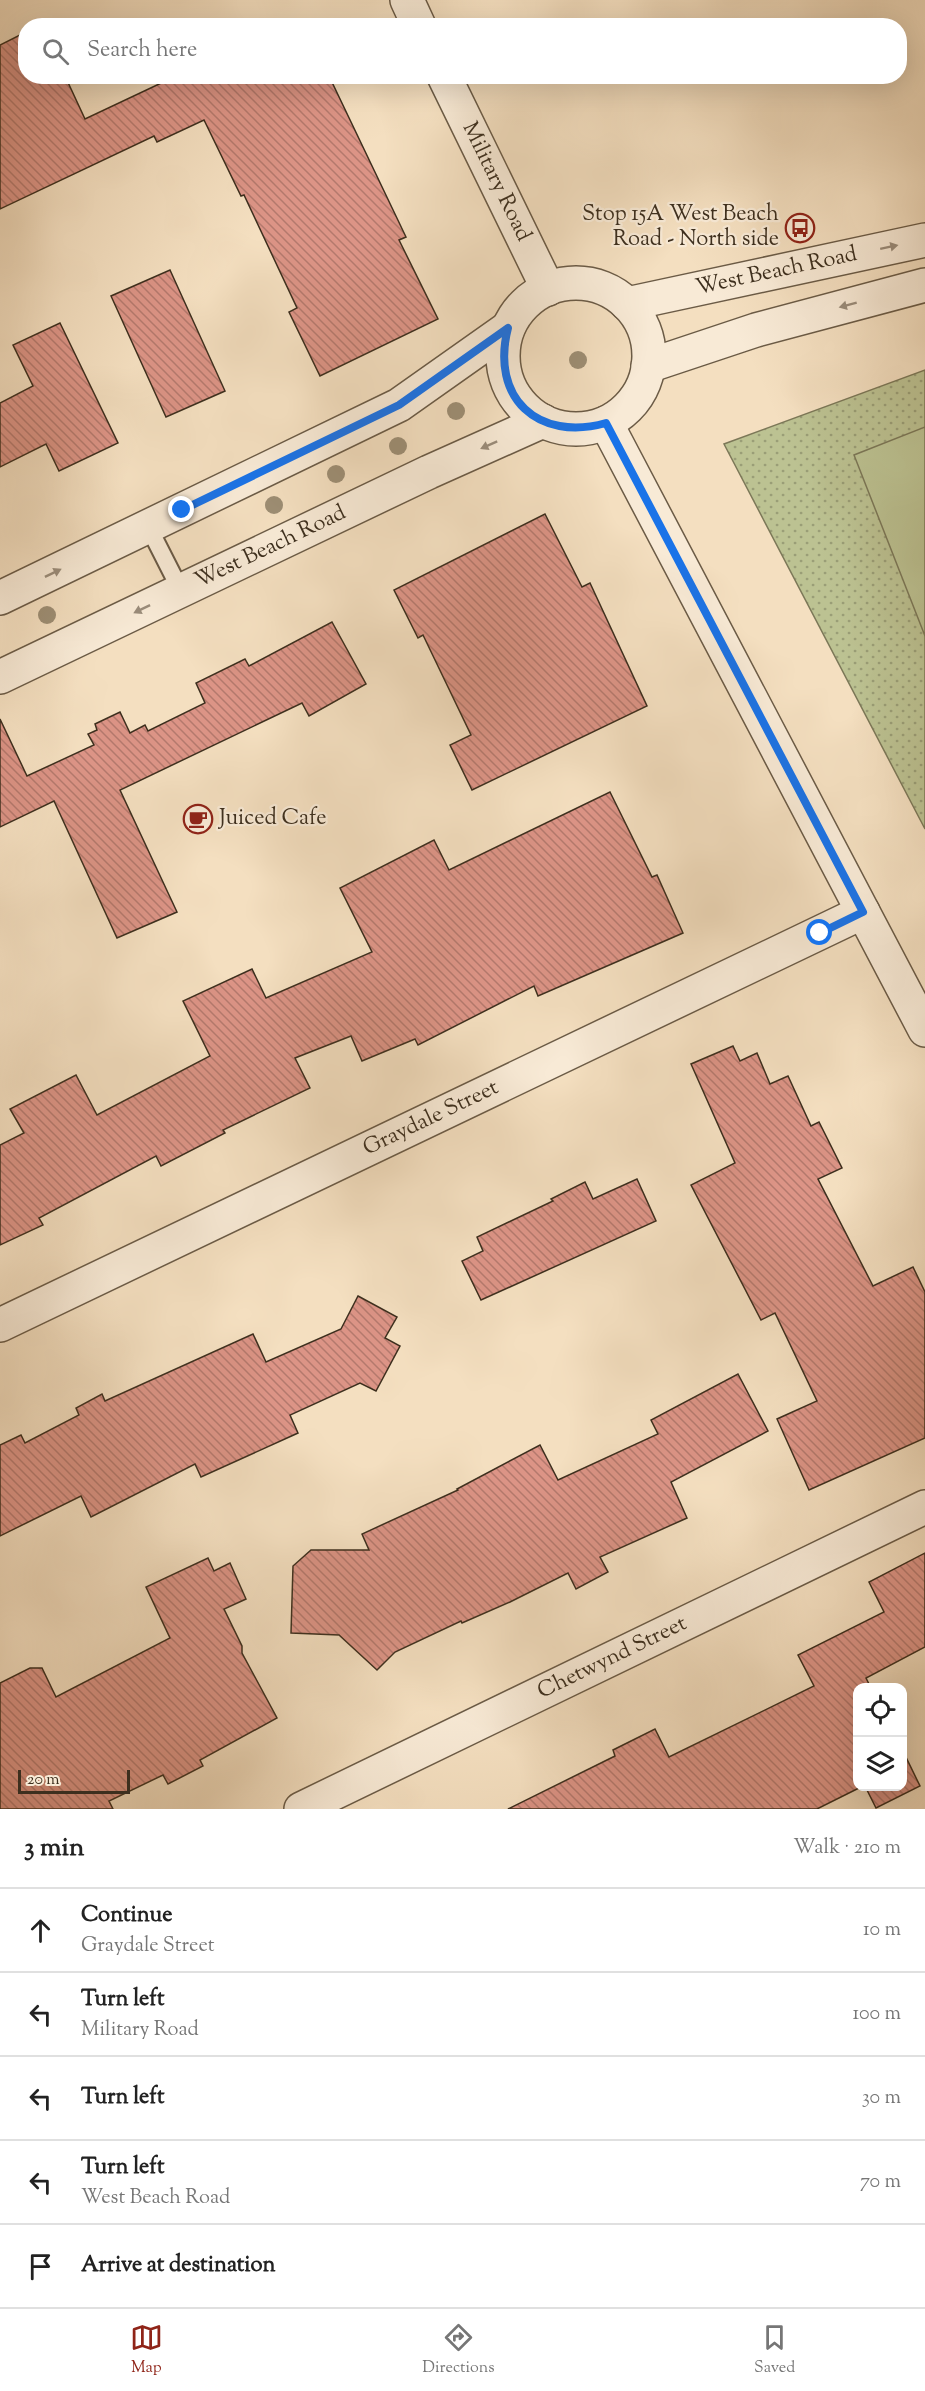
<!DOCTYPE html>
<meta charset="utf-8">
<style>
:root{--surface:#fff;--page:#f2f2f2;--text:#222;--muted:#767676;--line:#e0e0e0;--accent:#8f2418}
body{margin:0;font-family:"Sorts Mill Goudy",serif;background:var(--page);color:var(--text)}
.controls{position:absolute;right:18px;bottom:18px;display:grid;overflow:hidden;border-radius:12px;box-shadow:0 6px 24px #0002}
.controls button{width:54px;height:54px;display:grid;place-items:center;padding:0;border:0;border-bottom:2px solid var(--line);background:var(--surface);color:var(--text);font:30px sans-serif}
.scale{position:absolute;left:18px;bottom:15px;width:112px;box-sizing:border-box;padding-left:6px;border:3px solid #3d2f1e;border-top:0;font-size:16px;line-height:21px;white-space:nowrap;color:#3d2f1e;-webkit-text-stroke:4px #f8ead6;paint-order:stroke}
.stop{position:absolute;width:18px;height:18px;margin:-14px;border:4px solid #1a73e8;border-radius:50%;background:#fff}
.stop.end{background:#1a73e8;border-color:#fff;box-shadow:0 2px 6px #0008}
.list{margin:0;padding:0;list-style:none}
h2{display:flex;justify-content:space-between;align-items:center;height:78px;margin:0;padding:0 24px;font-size:26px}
h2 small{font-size:20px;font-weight:400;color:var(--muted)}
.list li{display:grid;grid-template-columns:39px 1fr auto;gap:18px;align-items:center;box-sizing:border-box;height:84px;padding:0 24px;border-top:2px solid var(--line)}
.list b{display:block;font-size:22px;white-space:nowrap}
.list p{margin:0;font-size:20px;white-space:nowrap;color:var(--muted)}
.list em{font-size:20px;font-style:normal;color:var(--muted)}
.icon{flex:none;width:33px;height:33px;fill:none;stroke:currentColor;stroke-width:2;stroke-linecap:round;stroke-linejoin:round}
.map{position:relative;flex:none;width:925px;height:1809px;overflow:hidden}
.search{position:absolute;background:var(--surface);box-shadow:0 6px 24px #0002;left:18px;right:18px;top:18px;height:66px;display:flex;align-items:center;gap:15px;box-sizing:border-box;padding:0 21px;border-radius:24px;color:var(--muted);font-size:22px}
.sheet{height:498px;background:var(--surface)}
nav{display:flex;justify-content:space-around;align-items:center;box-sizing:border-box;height:84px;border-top:2px solid var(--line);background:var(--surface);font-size:16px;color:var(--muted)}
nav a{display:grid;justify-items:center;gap:3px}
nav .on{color:var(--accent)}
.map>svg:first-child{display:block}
.park{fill:url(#park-dots);stroke:#7c7858;stroke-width:1.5}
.pitch{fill:#bcc292;stroke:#7c7858;stroke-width:1.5}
.building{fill:url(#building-back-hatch);stroke:#3d2f1e;stroke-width:1.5}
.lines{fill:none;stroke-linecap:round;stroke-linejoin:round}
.service-casing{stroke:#6b5b46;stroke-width:20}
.minor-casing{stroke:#6b5b46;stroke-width:36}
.tertiary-casing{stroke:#6b5b46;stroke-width:36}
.service{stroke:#f8ead6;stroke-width:16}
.minor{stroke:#f8ead6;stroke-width:33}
.tertiary{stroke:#f8ead6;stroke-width:33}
.tree{fill:#9d8e74}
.oneway{fill:#9a8c7a}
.route{stroke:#1a73e8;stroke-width:8}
.labels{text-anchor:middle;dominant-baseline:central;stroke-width:4.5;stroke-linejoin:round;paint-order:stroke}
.street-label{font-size:22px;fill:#3d2f1e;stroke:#f8ead6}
.poi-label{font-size:22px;fill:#3d2f1e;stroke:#f8ead6;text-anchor:end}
</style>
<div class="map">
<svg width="925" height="1809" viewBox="0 0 925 1809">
<defs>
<pattern id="park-dots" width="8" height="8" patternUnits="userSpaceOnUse" patternTransform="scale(1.5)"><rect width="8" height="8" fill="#bcc292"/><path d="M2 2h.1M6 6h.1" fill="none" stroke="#9a9e77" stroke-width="1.8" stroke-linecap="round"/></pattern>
<pattern id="building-back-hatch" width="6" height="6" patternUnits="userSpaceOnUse" patternTransform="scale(1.5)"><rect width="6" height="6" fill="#dc9486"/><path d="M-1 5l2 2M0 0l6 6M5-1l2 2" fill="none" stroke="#b4796d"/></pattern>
</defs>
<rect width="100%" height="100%" fill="#f4dfc0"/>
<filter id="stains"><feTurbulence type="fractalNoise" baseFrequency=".00333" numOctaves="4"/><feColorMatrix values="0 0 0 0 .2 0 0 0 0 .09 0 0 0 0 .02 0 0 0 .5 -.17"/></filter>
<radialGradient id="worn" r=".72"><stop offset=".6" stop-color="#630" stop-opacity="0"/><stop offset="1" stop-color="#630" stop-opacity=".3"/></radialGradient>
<path class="park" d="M925,370V829L724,444Z"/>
<path class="pitch" d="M925,427V636L854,455Z"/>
<g class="building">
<path d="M26,32V76H65L85,119L176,76H329L406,237L399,240L438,319L320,376L289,312L297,308L244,195L241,196L204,120L157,142L154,136L0,209V45Z"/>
<path d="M170,270L225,391L166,417L111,296Z"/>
<path d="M60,323L118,443L59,471L46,444L0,467V403L33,386L13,345Z"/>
<path d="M545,514L582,587L590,583L647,706L472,790L450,745L471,735L423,635L418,638L394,590Z"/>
<path d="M332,622L366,684L309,716L302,703L120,790L177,912L117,938L54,801L0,827V719L27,776L94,745L88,734L97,730L95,724L120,712L130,733L145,725L148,731L205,703L196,683L245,659L249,666Z"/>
<path d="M610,792L652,877L657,875L683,933L538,996L534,986L418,1045L415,1039L362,1061L351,1036L295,1058L310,1088L223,1130L225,1133L161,1166L156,1156L39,1218L43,1225L0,1245V1145L24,1133L10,1109L76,1075L97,1115L210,1056L183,1001L252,969L266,998L372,952L340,888L434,840L449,870Z"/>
<path d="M733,1046L740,1061L757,1053L770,1084L788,1076L811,1126L819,1122L842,1168L818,1179L873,1286L913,1267L925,1292V1438L809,1490L777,1419L817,1401L775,1313L761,1320L691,1185L735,1163L691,1064Z"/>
<path d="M637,1179L656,1221L481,1300L462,1261L483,1251L477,1237L553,1201L551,1199L585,1182L593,1199Z"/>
<path d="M358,1296L397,1317L385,1338L400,1346L376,1391L360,1383L290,1415L298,1433L201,1477L195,1464L91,1517L81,1496L0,1536V1445L21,1435L25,1443L79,1415L76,1408L102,1394L105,1401L253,1334L266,1362L341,1329Z"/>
<path d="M738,1374L768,1431L671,1482L687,1518L600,1557L608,1572L576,1589L568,1573L510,1602L462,1623L461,1621L395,1652L377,1670L339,1635L291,1633L293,1566L311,1550H369L362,1534L458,1490L457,1489L540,1445L558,1480L658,1434L651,1420Z"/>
<path d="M925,1553V1647L866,1678L871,1688H858V1786H863L817,1809H508L615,1756L613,1750L655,1729L669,1757L814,1686L798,1655L884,1612L869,1582Z"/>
<path d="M208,1558L214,1571L230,1563L246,1599L224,1609L242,1646V1653L277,1718L200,1760L203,1766L168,1784L163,1775L109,1801L113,1809H0V1683L30,1668H42L56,1697L170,1638L146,1587Z"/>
<path d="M903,1751L920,1786L876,1808L865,1786H903Z"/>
</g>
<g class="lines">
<g class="service-casing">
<path id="service" d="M148,526L181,591"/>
</g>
<g class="minor-casing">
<g id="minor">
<path id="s1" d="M0,1325L863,912"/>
<path id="s2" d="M301,1809L925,1507"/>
</g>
</g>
<g class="tertiary-casing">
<g id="tertiary">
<path d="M407,0L419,26"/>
<path id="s3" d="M444,76L548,289"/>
<circle cx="576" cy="356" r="73"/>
<path id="s4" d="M627,304L925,240"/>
<path d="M648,366L756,330L925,285"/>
<path d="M606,423L925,1030"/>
<path d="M0,598L399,405L508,328"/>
<path id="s5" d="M0,677L429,472L543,421"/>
</g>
</g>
<use href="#service" class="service"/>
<use href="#minor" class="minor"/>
<use href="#tertiary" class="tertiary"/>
</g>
<g class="tree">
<circle cx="578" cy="360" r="9"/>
<circle cx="456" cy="411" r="9"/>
<circle cx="398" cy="446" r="9"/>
<circle cx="336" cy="474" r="9"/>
<circle cx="274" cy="505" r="9"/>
<circle cx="47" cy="615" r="9"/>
</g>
<defs><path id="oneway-solid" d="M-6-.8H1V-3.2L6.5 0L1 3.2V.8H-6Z" transform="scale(1.5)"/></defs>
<g class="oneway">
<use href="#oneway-solid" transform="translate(889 247) rotate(-12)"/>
<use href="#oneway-solid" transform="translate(848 305) rotate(165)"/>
<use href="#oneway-solid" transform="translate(489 445) rotate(156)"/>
<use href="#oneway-solid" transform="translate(53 573) rotate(-26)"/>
<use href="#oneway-solid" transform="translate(142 609) rotate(154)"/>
</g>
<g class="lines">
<path class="route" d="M182,510L399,405L508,328C490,398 538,442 606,423L863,912L820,933"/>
</g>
<defs>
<g id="bus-ring" transform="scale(1.5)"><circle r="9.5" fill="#f8ead6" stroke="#8f2418" stroke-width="1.5"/><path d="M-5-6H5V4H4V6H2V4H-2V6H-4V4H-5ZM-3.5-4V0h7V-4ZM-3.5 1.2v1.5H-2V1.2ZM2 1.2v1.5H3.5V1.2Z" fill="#8f2418"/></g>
<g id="cafe-ring" transform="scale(1.5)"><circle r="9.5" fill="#f8ead6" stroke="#8f2418" stroke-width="1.5"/><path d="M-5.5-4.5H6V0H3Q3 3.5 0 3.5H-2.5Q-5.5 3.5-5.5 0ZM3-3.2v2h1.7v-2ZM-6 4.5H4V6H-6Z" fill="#8f2418"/></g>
</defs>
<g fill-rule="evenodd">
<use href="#bus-ring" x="800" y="228"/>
<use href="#cafe-ring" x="198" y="819"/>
</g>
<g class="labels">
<g class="street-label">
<text stroke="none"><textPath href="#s3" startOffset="118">Military Road</textPath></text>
<text stroke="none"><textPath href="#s4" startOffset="153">West Beach Road</textPath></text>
<text stroke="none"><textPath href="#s5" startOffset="300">West Beach Road</textPath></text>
<text stroke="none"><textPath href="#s1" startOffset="478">Graydale Street</textPath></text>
<text stroke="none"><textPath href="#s2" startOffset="346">Chetwynd Street</textPath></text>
</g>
<g class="poi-label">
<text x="779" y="215">Stop 15A West Beach<tspan x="779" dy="25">Road - North side</tspan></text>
<text x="219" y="819" text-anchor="start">Juiced Cafe</text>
</g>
</g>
<rect width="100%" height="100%" filter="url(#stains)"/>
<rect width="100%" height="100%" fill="url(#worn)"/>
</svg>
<div class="controls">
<button><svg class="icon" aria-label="locate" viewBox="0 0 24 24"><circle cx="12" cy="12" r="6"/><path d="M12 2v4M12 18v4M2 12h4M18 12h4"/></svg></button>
<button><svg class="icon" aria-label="layers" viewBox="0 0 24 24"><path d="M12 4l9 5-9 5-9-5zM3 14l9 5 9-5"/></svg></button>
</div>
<div class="scale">20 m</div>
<div class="stop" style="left:820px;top:933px"></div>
<div class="stop end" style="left:182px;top:510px"></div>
<div class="search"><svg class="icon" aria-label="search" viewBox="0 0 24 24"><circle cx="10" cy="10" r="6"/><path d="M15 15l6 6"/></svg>Search here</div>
</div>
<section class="sheet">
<h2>3 min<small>Walk · 210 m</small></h2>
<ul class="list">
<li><svg class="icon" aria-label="ahead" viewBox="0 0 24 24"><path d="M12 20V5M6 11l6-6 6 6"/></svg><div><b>Continue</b><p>Graydale Street</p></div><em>10 m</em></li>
<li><svg class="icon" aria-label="left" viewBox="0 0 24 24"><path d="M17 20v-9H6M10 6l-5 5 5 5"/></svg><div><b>Turn left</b><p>Military Road</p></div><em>100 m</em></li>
<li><svg class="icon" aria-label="left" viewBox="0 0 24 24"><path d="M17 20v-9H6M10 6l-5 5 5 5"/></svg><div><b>Turn left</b></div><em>30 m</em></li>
<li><svg class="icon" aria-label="left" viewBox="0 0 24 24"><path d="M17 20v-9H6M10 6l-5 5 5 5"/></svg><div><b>Turn left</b><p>West Beach Road</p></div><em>70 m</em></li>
<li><svg class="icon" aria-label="arrive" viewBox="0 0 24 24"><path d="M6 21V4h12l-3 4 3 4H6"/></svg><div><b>Arrive at destination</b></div></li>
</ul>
</section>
<nav>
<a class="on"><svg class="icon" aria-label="map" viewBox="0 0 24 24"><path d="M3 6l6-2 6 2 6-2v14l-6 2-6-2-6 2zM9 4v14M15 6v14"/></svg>Map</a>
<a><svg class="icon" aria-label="directions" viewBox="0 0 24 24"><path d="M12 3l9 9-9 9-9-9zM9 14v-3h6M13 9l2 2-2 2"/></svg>Directions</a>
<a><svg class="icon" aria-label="saved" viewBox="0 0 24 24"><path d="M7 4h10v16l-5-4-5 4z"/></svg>Saved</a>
</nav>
